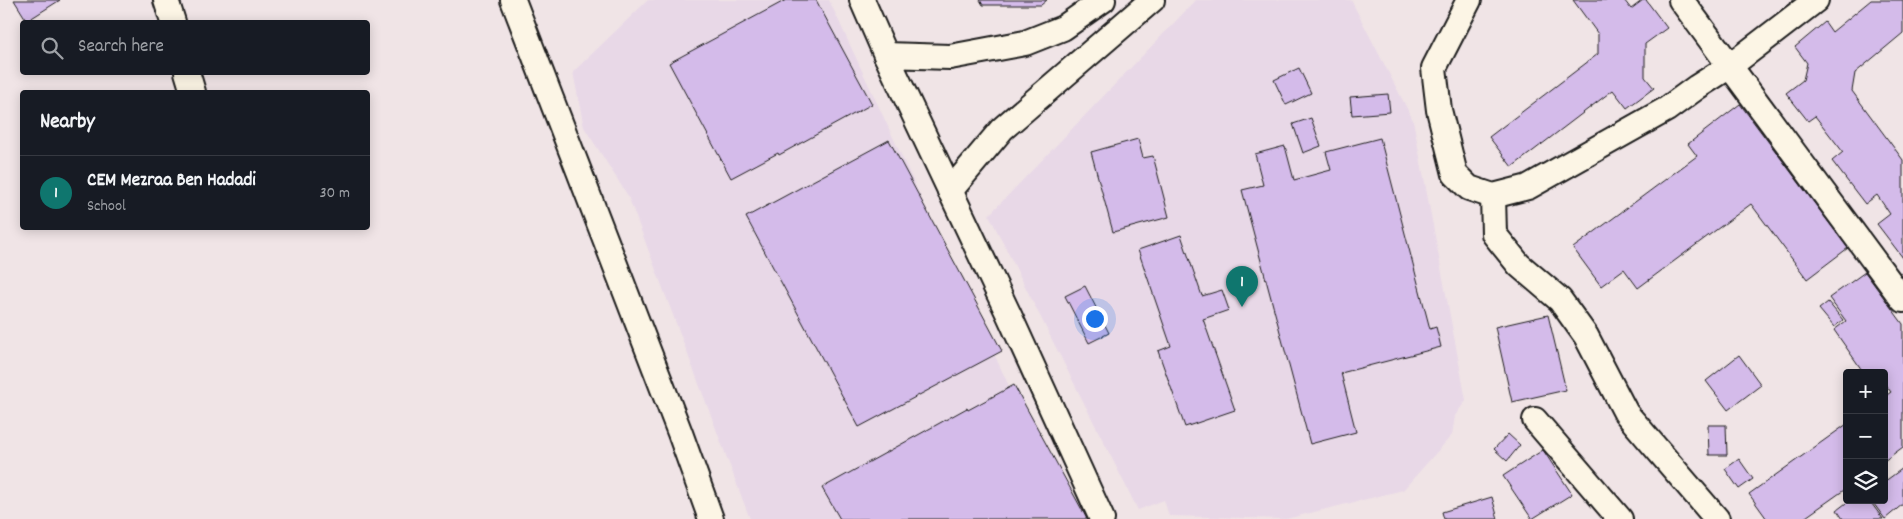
<!DOCTYPE html>
<meta charset="utf-8">
<style>
:root{--surface:#171b24;--page:#242831;--text:#f1f3f6;--muted:#9ea1a6;--line:#363941;--accent:#0f766e}
body{margin:0;font-family:Dekko,sans-serif;background:var(--page);color:var(--text)}
.controls{position:absolute;right:15px;bottom:15px;display:grid;overflow:hidden;border-radius:5px;box-shadow:0 2px 12px #0003}
.controls button{width:45px;height:45px;display:grid;place-items:center;padding:0;border:0;border-bottom:1px solid var(--line);background:var(--surface);color:var(--text);font:25px sans-serif}
.you{position:absolute;left:1094px;top:318px;width:18px;height:18px;margin:-12px;border:4px solid #fff;border-radius:50%;background:#1a73e8;box-shadow:0 0 0 8px #1a73e833}
.badge{display:grid;place-items:center;width:32px;height:32px;border-radius:50%;background:var(--accent);color:#fff;font-size:16px;font-weight:700}
.pin{position:absolute;translate:-50% -41px;filter:drop-shadow(0 1px 2px #0008)}
.pin::after{content:'';position:absolute;top:26px;width:18px;height:15px;background:inherit;clip-path:polygon(0 0,100% 0,50% 100%)}
.list{margin:0;padding:0;list-style:none}
h2{display:flex;justify-content:space-between;align-items:center;height:65px;margin:0;padding:0 20px;font-size:21px}
h2 small{font-size:16px;font-weight:400;color:var(--muted)}
.list li{display:grid;grid-template-columns:32px 1fr auto;gap:15px;align-items:center;box-sizing:border-box;height:75px;padding:0 20px;border-top:1px solid var(--line)}
.list b{display:block;font-size:19px;white-space:nowrap}
.list p{margin:0;font-size:16px;white-space:nowrap;color:var(--muted)}
.list em{font-size:16px;font-style:normal;color:var(--muted)}
.icon{flex:none;width:28px;height:28px;fill:none;stroke:currentColor;stroke-width:2;stroke-linecap:round;stroke-linejoin:round}
.map{position:relative;flex:none;width:1903px;height:519px;overflow:hidden}
.search{position:absolute;background:var(--surface);box-shadow:0 2px 12px #0003;left:20px;top:20px;width:350px;height:55px;display:flex;align-items:center;gap:12px;box-sizing:border-box;padding:0 18px;border-radius:5px;color:var(--muted);font-size:19px}
.panel{position:absolute;background:var(--surface);box-shadow:0 2px 12px #0003;left:20px;top:90px;width:350px;height:140px;border-radius:5px}
.map>svg:first-child{display:block}
.built{fill:#e8d8e7}
.building{fill:#d4bbea;stroke:#1c1c1c}
.lines{fill:none;stroke-linecap:round;stroke-linejoin:round}
.minor-casing{stroke:#1c1c1c;stroke-width:28}
.minor{stroke:#fcf5e5;stroke-width:24}
</style>
<div class="map">
<svg width="1903" height="519" viewBox="0 0 1903 519">
<rect width="100%" height="100%" fill="#f0e4e6"/>
<filter id="ink" filterUnits="userSpaceOnUse"><feTurbulence type="fractalNoise" baseFrequency=".02" numOctaves="2"/><feDisplacementMap in="SourceGraphic" scale="10" xChannelSelector="R" yChannelSelector="G"/><feConvolveMatrix kernelMatrix="1 2 1 2 8 2 1 2 1" color-interpolation-filters="sRGB"/></filter>
<g filter="url(#ink)">
<g class="built">
<path d="M648,0H829L1071,519H750L628,196L584,127L573,72Z"/>
<path d="M1196,0H1351L1413,120L1466,400L1455,416L1452,435L1403,490L1286,519L1169,516L1164,500L1138,510L989,215Z"/>
</g>
<g class="building">
<path d="M14,0H60L27,21Z"/>
<path d="M786,0H816L872,104L779,155L778,153L731,178L669,63Z"/>
<path d="M980,0H1047L1041,5H983Z"/>
<path d="M1573,0H1624L1631,9L1643,0H1646L1667,28L1645,44V77L1654,88L1627,108L1613,90L1512,167L1489,137L1598,54V34Z"/>
<path d="M1871,0H1903V33L1855,73L1852,91L1903,160V258L1877,224L1890,214L1877,195L1865,204L1832,161L1843,152L1815,116L1808,121L1786,93L1803,80L1807,63L1795,47L1825,22L1832,32Z"/>
<path d="M1299,68L1311,93L1286,105L1274,80Z"/>
<path d="M1388,94L1390,112L1352,115L1350,97Z"/>
<path d="M1740,104L1848,248L1807,279L1751,204L1638,288L1624,269L1601,286L1573,248L1697,156L1688,144Z"/>
<path d="M1311,118L1321,146L1303,153L1293,124Z"/>
<path d="M1380,138L1430,329L1436,327L1441,347L1341,373L1356,432L1310,444L1242,190L1263,185L1255,154L1285,146L1294,180L1331,170L1326,152Z"/>
<path d="M1138,139L1143,158L1153,156L1169,217L1113,232L1091,152Z"/>
<path d="M889,140L1002,351L859,427L746,217Z"/>
<path d="M1181,235L1202,296L1222,290L1229,310L1203,319L1235,410L1185,427L1158,351L1171,346L1138,250Z"/>
<path d="M1865,272L1903,324V447L1884,461V397L1891,392L1884,383V373H1864L1834,330L1846,321L1829,298Z"/>
<path d="M1085,286L1109,333L1089,343L1065,296Z"/>
<path d="M1828,302L1843,320L1834,327L1819,309Z"/>
<path d="M1548,315L1566,390L1512,402L1495,327Z"/>
<path d="M1739,355L1761,385L1728,410L1706,381Z"/>
<path d="M1014,385L1087,519H840L822,488L967,408L968,410Z"/>
<path d="M1847,424V488L1803,519H1767L1749,494Z"/>
<path d="M1708,425H1726L1727,455H1709Z"/>
<path d="M1508,434L1520,445L1507,461L1494,449Z"/>
<path d="M1543,450L1572,494L1532,519L1503,476Z"/>
<path d="M1739,459L1753,479L1739,489L1725,469Z"/>
<path d="M1903,468V504L1885,519L1871,500H1884V482Z"/>
<path d="M1492,497L1498,519H1444L1442,512Z"/>
<path d="M1850,500H1869L1883,519H1843L1837,510Z"/>
</g>
<g class="lines">
<g class="minor-casing">
<g id="minor">
<path d="M166,0L173,22"/>
<path d="M513,0L680,433L711,519"/>
<path d="M862,0L886,55L1009,315L1102,519"/>
<path d="M1469,0L1434,68L1439,110L1455,174L1469,188L1493,196L1528,187L1667,109L1697,87L1730,66L1816,0"/>
<path d="M1681,0L1903,300"/>
<path d="M886,55L950,57L1025,43L1063,28L1103,0"/>
<path d="M187,72L193,92"/>
<path d="M950,191L1002,129L1152,0"/>
<path d="M1493,196L1494,234L1519,265L1560,300L1586,336L1626,413L1717,519"/>
<path d="M1535,420L1620,519"/>
</g>
</g>
<use href="#minor" class="minor"/>
</g>
</g>
</svg>
<div class="controls">
<button>+</button>
<button>−</button>
<button><svg class="icon" aria-label="layers" viewBox="0 0 24 24"><path d="M12 4l9 5-9 5-9-5zM3 14l9 5 9-5"/></svg></button>
</div>
<div class="you"></div>
<div class="pin badge" style="left:1242px;top:307px">1</div>
<div class="search"><svg class="icon" aria-label="search" viewBox="0 0 24 24"><circle cx="10" cy="10" r="6"/><path d="M15 15l6 6"/></svg>Search here</div>
<section class="panel">
<h2>Nearby<small></small></h2>
<ul class="list">
<li><span class="badge">1</span><div><b>CEM Mezraa Ben Hadadi</b><p>School</p></div><em>30 m</em></li>
</ul>
</section>
</div>
